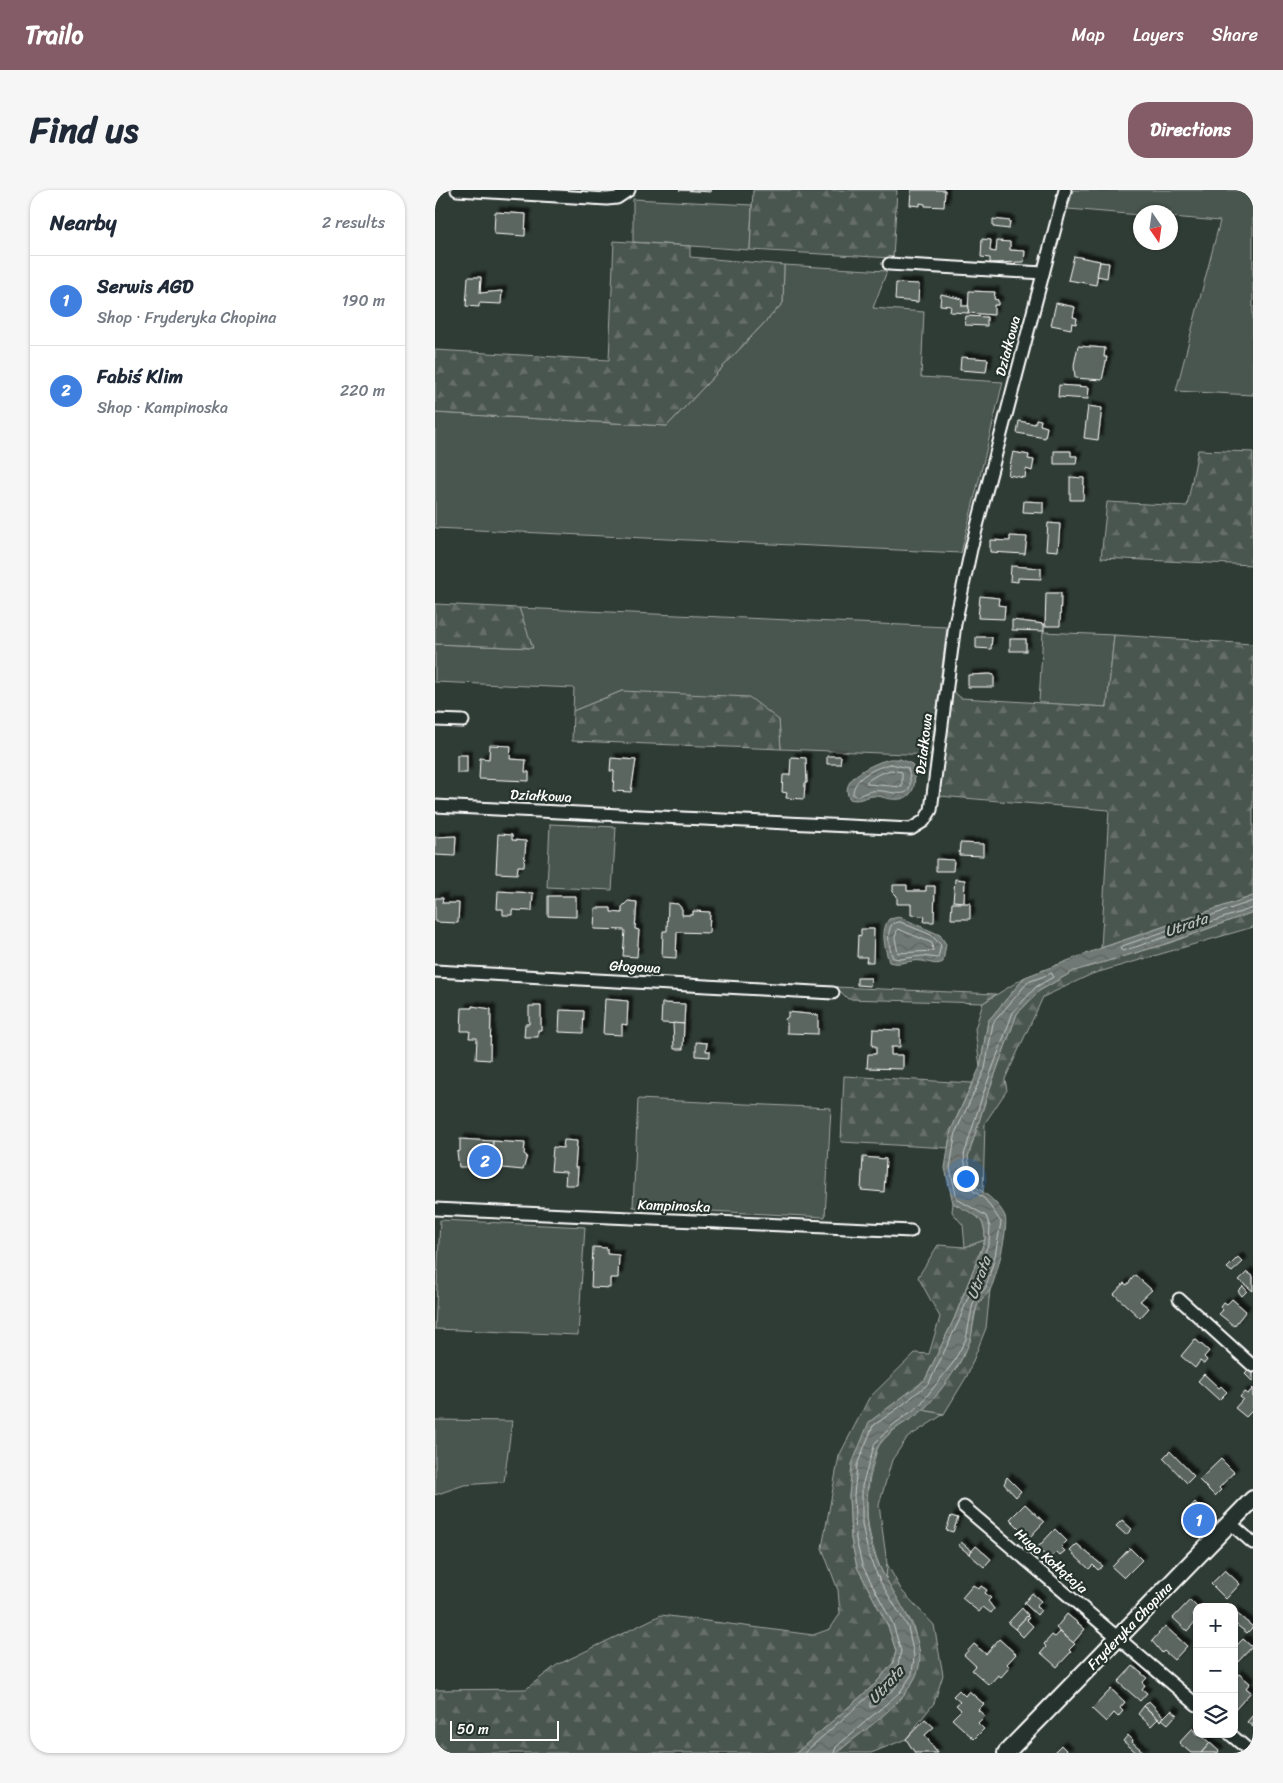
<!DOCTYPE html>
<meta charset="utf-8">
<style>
:root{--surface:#fff;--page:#f6f6f7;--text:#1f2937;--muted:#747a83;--line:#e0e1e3;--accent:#845c67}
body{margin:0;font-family:Sriracha,sans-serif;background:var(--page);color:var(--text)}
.controls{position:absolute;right:15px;bottom:15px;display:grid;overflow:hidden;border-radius:10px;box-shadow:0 1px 4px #0004}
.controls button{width:45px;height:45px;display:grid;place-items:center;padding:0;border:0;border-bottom:1px solid var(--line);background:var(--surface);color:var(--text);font:25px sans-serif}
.compass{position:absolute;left:698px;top:15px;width:45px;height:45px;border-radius:50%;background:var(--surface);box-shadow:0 1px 4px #0004;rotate:167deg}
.scale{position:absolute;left:15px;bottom:12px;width:109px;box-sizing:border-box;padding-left:5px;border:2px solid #fff;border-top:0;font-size:14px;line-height:18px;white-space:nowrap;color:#fff;-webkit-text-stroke:4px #26332d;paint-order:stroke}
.you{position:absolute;left:530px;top:988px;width:18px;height:18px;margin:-12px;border:4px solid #fff;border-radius:50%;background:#1a73e8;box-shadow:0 0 0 8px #1a73e833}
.badge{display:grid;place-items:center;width:32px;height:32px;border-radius:50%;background:var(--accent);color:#fff;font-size:16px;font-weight:700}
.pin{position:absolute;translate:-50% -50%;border:2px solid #fff;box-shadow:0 1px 5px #0006}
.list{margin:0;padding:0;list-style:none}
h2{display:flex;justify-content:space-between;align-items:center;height:65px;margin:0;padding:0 20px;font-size:21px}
h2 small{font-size:16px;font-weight:400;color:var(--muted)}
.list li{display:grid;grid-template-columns:32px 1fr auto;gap:15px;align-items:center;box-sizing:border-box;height:90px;padding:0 20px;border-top:1px solid var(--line)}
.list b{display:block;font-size:19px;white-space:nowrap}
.list p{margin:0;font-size:16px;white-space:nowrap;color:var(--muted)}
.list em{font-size:16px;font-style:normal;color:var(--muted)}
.icon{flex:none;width:28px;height:28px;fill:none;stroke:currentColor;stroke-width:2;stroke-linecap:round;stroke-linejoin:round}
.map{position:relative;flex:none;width:818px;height:1563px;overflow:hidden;border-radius:20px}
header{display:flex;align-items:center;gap:30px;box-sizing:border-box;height:70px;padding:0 25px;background:var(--accent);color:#fff}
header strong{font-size:24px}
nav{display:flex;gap:28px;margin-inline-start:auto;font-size:18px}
.intro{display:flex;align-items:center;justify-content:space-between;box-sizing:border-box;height:120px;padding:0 30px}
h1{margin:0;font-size:35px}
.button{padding:12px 22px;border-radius:20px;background:var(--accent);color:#fff;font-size:18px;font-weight:700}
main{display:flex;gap:30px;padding:0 30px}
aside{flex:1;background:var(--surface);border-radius:20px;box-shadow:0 1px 4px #0004}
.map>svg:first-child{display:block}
.green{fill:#4a544f;stroke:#a4aaa7}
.forest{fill:url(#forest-firs);stroke:#a4aaa7}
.water{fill:url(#water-waves);stroke:#a9afac}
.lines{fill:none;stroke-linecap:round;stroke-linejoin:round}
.shore{stroke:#c6c9c8;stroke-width:1}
.building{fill:#5b6661;stroke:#fff;filter:url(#shadow)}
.street-casing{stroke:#fff;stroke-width:15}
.secondary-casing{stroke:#fff;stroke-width:20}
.street{stroke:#26332d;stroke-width:11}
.secondary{stroke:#26332d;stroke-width:16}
.labels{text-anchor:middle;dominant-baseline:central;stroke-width:4.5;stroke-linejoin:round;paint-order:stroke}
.street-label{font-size:14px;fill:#fff;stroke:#26332d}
.water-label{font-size:15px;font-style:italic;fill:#b8bcba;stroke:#26332d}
</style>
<header>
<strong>Trailo</strong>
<nav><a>Map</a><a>Layers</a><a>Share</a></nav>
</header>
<div class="intro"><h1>Find us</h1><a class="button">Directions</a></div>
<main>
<aside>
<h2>Nearby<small>2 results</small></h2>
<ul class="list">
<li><span class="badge" style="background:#3f7fe0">1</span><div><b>Serwis AGD</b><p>Shop · Fryderyka Chopina</p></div><em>190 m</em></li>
<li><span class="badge" style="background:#3f7fe0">2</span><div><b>Fabiś Klim</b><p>Shop · Kampinoska</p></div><em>220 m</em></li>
</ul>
</aside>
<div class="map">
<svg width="818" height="1563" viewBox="0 0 818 1563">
<defs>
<pattern id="forest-firs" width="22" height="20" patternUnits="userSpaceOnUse" patternTransform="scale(1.25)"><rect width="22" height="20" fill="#4a544f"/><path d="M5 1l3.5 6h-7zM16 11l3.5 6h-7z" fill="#656e69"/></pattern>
<pattern id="water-waves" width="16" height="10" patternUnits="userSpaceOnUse" patternTransform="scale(1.25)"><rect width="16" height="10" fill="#707975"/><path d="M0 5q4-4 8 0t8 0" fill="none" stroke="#5e6260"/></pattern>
<filter id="shadow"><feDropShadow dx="4.5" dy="-4.5" stdDeviation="1" flood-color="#0009"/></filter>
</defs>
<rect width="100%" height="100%" fill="#2f3b35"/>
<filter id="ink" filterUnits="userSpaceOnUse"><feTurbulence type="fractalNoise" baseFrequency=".02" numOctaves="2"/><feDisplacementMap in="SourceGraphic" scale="10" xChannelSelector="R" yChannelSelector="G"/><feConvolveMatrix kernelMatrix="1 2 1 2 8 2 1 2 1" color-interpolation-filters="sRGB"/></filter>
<g filter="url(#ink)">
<g class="green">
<path d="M638,0H818V205L741,201L785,31L736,27V22H706L705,25L633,19Z"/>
<path d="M198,9L317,15L315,60L198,52Z"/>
<path d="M349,75L452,81L438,118L489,122L486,187L568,192L526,363L0,338V223L232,236L348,113Z"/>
<path d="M84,418L512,437L496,565L346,559L344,530L187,501L138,521L139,498L0,492V454L97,458Z"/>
<path d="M608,442L679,445L672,517L604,513Z"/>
<path d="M115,634L181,637L177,700L112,697Z"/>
<path d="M590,787L553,831L545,877L540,839L548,813Z"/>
<path d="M203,909L396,918L390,1027L198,1017Z"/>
<path d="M518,1013C538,1024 551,1025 550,1050L530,1057L528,1035L517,1022Z"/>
<path d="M5,1030L150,1037L143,1145L0,1139Z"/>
<path d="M488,1220L509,1224L472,1248L457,1270L444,1315L452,1374L451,1391C433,1351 426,1318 438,1275C440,1269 441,1259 445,1254C456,1240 473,1230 488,1220Z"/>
<path d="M0,1230L77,1231L69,1292L29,1295L0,1305Z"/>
</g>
<g class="forest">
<path d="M318,0H462L458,68L315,60Z"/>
<path d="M179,51L255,56V67L349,75L348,113L232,236L0,223V160L174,170Z"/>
<path d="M763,260L818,262V375L666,368L672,312L752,316Z"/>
<path d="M0,414L84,418L98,458L0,454Z"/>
<path d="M679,445L818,454V706L666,758L674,620L504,606L518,501L526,508L672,517Z"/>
<path d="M187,501L314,507L344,530L346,559L137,551L138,521Z"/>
<path d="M818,722V737L657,784L608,807L570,889L572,900L550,933L548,1002L538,995L533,967L551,909L582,824L604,801L639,781L734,753Z"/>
<path d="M401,797L561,804L548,813L413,809Z"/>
<path d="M409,886L537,893L516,940L513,958L406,952Z"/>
<path d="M550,1050L519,1129L490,1190L463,1213L414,1305L416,1349L422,1377L453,1436L461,1461L458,1473L440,1494L361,1563H0V1500L91,1499L122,1475L226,1425L378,1445L395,1439L405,1424L403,1400L387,1358L404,1266L434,1208L480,1163L494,1164L505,1127L483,1087L503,1055L530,1057Z"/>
<path d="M555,1100L551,1138L532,1186L509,1224L488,1220L523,1176L535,1151L542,1115Z"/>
<path d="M452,1374L467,1401L499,1435L508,1485L499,1513L471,1549L436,1563H402L469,1506L485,1465L478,1435L451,1391Z"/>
</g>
<g class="water">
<path d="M455,569H465L477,574C483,592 480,612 457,609C451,609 444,605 438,606C429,607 424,612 415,609C401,589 441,572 455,569Z"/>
<path d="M818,706V722L734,753L639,781L604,801L582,824L551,909L533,967L538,995C550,1003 564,1013 570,1026C574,1038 561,1089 555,1100C552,1106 546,1109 543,1114C537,1125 539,1140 535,1151C527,1173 505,1203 488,1220C475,1232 453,1239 444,1255C429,1284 428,1336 440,1366C452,1400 500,1450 480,1488C465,1517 427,1542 401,1563H361L440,1494L458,1473L461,1461L453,1436L422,1377L416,1349L414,1305L417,1274L434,1232L490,1190L519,1129L550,1050C551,1025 538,1025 518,1013L510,978L516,940L545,877L553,831L590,787L666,758Z"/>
<path d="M465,727L505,745L511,754L508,772C501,776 495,772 487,771C475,769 466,776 454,772C450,758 445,741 454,729Z"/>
</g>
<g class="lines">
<g class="shore">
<path d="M456,574L473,578C483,618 457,598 437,601C430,602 425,607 418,605C417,587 442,577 456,574Z"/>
<path d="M456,580L467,582V597L432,594V591L442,585Z"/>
<path d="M818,711L687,756L685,759L688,761L818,718"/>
<path d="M465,732L496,745L506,755L503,768L487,766L466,769L458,768C454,758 451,743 457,734Z"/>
<path d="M463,739L497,753L498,761L463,763L460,748Z"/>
<path d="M463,1485L466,1484L467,1487L460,1498L438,1517H435V1513Z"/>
<path d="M369,1563L444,1497L463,1475L466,1461L458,1434L427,1375L421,1349L419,1305L422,1275L438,1236L466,1216L494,1193L524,1131L554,1052L555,1037L551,1026L522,1009L515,978L521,941L550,879L558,833L593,792L617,783L618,787L601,797L578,822L547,907L529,965L533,997L550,1009L566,1032L560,1066L551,1097L538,1113L531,1149L518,1173L484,1216L459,1234L440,1253L427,1296V1334L434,1367L446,1393L473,1437L479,1466L477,1484L465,1502L401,1557L399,1563"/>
</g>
</g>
<g class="building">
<path d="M244,0H276V2Z"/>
<path d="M476,0H510L509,17L490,16V14L485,13V16L475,15Z"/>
<path d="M60,22L91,24L90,46L59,44Z"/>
<path d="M558,29L575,31L574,39L558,37Z"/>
<path d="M547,49L556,50L555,61L561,62L562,51L575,52V60L590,61L589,72L555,73V68L546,67Z"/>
<path d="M639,66L665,71L661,95L633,90Z"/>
<path d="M665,72L674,73L672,88L662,86Z"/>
<path d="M33,87H46L45,103L67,101L66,114L44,113V117L31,116Z"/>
<path d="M461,93L484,94L483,112L460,110Z"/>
<path d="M534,101L560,102L559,109L563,110V115H559V125L533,123Z"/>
<path d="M506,104L527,109V116H534L533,123L515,122L516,116L505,115Z"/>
<path d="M621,113L640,117L638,127L642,128L641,134L637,133L636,139L616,135Z"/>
<path d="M531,126L552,127V136L530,135Z"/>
<path d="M643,156L670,158L669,167H672L667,190L640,188L639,175Z"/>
<path d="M526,167L553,169L551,182L525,180Z"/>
<path d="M624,195L654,197L653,209L623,207Z"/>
<path d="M653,216L667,218L663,250L649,248Z"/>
<path d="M601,229L606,230L605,235L612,237L610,248L582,243L584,231L600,234Z"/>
<path d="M619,261H636V266H642L641,274H619Z"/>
<path d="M578,262L594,265L593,269L599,270L597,281L591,279L590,288L573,285Z"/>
<path d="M635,287L649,288L648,310H635Z"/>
<path d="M589,311L608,312V323L588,322Z"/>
<path d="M613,333L625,334L623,361L611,360Z"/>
<path d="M575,346L592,347L590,364L555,362V350L575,351Z"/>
<path d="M576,376L606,378V389L583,388V392L575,391Z"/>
<path d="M611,403H626L625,436H610Z"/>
<path d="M545,406L564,408L563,415L570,416L569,429L543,428Z"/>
<path d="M577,430L609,434V441L577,440Z"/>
<path d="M541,447H557L556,459L541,458Z"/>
<rect x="575" y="449" width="16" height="12"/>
<path d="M555,484L559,485V497H533V485Z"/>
<path d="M55,555L76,556L75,569L91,570L90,582H94V591L44,589L45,568L54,569Z"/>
<rect x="22" y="565" width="10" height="18"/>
<path d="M392,566H406L405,574H392Z"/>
<path d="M356,567L371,568L372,593H370L369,609L351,608L352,603L347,602L348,585H355Z"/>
<path d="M176,568L201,570L196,602L178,601L179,581H175Z"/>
<path d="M63,644L77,645V650L91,651L89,676H83L82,684L61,683Z"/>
<path d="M21,646L20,666L0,665V647Z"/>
<path d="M525,653L548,654V666L524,665Z"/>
<path d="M501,669L519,670L518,681H501Z"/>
<path d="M520,689L530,690L529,712L518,711Z"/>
<path d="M458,695H472V701H491V696H500L499,732H489L490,726L476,725V714H462V706L458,702Z"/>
<path d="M63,701L98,703L97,721L77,720V725H68V719H62Z"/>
<path d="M113,706H141V727L113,726Z"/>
<path d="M0,708H8L7,713H24L23,733L0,732Z"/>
<path d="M193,711L202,712L200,739L204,740L202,767L188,766L190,740L159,739L160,718H176V722L187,723V717Z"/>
<path d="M233,713L243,714L247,719V725H258V721L275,722L274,743L242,742L241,768L227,767L228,741H232Z"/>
<path d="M517,713H535V729H516Z"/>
<path d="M426,739H439L438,772H431L432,767H422L423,745L426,746Z"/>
<path d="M422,788H436L435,796L422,795Z"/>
<path d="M170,809L193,811L192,835L187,834V845L168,844Z"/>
<path d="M227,813L250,814L249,834L226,833Z"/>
<path d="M37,816L56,819L55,870L41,869L42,848H34L35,841H26L27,818H37Z"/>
<path d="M94,816H106V840H103V847H89L90,834H94Z"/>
<path d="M125,820L149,821L148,843L124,842Z"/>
<path d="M353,822L383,825V844L352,843V834L350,829L353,827Z"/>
<path d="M238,833L249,834L248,859H239Z"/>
<path d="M438,839L465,840V857H456V865H468V879L432,878L433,864H441V856H437Z"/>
<path d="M261,852L272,853L271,861H275V867L261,866Z"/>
<path d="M25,949L58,951L57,977H24L22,962L25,961Z"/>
<path d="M129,950L142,951L140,978H143L142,995H130L131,982L116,981L118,957L128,958Z"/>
<path d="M58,951L90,953L89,964L92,966L88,980L57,977Z"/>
<path d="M428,967L451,969L449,1002L426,1000Z"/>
<path d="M158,1057L172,1058V1064L184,1065L183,1088H175V1098L156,1097Z"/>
<path d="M803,1067L808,1072L797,1082L792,1078Z"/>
<path d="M812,1082L818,1086V1101L804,1090Z"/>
<path d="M700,1085L717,1100L705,1111L714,1118L705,1128L679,1104L689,1093L692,1095Z"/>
<path d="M808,1096L812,1101L807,1106L803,1101Z"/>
<path d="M797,1109L811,1121L799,1136L784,1124L788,1120L785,1117L789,1112L792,1114Z"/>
<path d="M760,1149L774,1161L769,1167L772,1170L769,1174L765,1171L760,1178L746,1166Z"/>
<path d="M815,1179L818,1182V1192L810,1184Z"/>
<path d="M769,1184L784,1198L786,1196L792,1202L784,1210L763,1191Z"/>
<path d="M818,1198V1220L811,1227L800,1218L808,1209L805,1207L809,1202L813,1204Z"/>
<path d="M735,1261L759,1286L752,1293L728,1268Z"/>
<path d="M786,1269L799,1282L784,1298L786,1300L780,1306L764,1290Z"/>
<path d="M572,1287L586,1301L581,1307L569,1294Z"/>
<path d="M760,1312L773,1325L761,1337L748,1325Z"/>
<path d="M590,1314L609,1332L594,1348L575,1329Z"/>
<path d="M516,1326L523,1328L518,1342L511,1340Z"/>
<path d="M687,1330L697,1339L691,1345L681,1336Z"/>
<path d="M620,1339L632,1351L626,1357L630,1361L625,1365L622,1362L614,1369L602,1358Z"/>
<path d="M526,1352L537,1361L534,1364L523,1355Z"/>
<path d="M642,1354L668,1376L663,1380L658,1375L654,1379L635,1361Z"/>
<path d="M541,1356L556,1369L549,1377L534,1364Z"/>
<path d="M695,1358L707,1370L689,1388L677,1377Z"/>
<path d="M790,1380L805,1394L791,1409L776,1394Z"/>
<path d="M538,1395L544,1399L546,1396L552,1400L550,1403L556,1408L553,1411L559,1419L556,1423L548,1417L544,1422L527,1408Z"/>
<path d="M597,1403L606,1411L601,1417L606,1420L602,1425L589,1413Z"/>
<path d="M755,1410L762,1417L758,1424L762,1430L752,1441L738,1428Z"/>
<path d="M587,1418L593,1425L580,1439L573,1433Z"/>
<path d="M799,1421L818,1437L812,1443L799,1433Z"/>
<path d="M632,1424L650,1439L638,1453L621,1438Z"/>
<path d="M592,1426L594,1428L592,1430L598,1436L588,1447L580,1439Z"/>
<path d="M730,1436L752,1456L739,1470L729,1461L727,1463L717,1451Z"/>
<path d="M625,1442L640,1454L634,1460L636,1462L622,1477L606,1463L611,1457L609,1454L617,1445L620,1447Z"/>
<path d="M564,1449L581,1464L572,1474L575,1477L566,1487L563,1485L554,1495L537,1480L541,1476L529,1465L539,1454L551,1464Z"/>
<path d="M808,1449L817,1457L800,1475L799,1458Z"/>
<path d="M698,1476L712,1488L707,1493L710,1495L707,1499L712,1503L705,1511L683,1492Z"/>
<path d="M804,1484L815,1493L811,1498L816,1502L799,1521V1488Z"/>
<path d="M676,1499L690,1512L685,1518L688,1521L683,1527L679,1523L671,1532L657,1519Z"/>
<path d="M524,1500L530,1506L534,1501L549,1514L543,1520L550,1526L543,1533L549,1539L539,1549L517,1529L526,1520L521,1515L525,1512L518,1506Z"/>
<path d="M714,1511L729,1527L726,1531L709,1516Z"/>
<path d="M709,1516L723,1529L716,1536L703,1524Z"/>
<path d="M736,1520L742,1524L733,1534L727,1529Z"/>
<path d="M818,1525V1537L812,1532Z"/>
<path d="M490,1529L499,1537L490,1545L502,1563H480L471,1549Z"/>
<path d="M758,1538L762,1544H765L775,1553L766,1563H756L744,1553Z"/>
<path d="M693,1545L698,1550L697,1552L710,1563H702L688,1551Z"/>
<path d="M775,1553L784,1561L783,1563H766Z"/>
<path d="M626,1555L634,1563H618Z"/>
</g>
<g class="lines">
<g class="street-casing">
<g id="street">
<path d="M22,0L172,9L182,8L194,0"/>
<path d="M454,74L608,83"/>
<path d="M0,530L28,531"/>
<path d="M0,616L476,639L489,631L496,620L520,434L536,359L630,0"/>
<path d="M0,781L398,803"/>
<path d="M0,1019L476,1041"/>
<path d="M744,1109L818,1176"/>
<path d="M529,1317L762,1515"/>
<path d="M794,1332L818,1353"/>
<path d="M795,1544L817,1563"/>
</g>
</g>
<g class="secondary-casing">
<path id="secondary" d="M571,1563L818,1309"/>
</g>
<use href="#street" class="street"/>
<use href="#secondary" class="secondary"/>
</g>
</g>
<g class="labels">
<g class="street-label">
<text transform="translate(573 156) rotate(-75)">Działkowa</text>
<text transform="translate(489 554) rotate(-83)">Działkowa</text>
<text transform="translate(106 606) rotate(3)">Działkowa</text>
<text transform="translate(200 777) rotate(3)">Głogowa</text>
<text transform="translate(239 1016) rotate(2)">Kampinoska</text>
<text transform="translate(616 1371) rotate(41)">Hugo Kołłątaja</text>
<text transform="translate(695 1436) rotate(-46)">Fryderyka Chopina</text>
</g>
<g class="water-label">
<text transform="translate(751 735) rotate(-19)">Utrata</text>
<text transform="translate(544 1088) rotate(-70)">Utrata</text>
<text transform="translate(451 1495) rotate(-48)">Utrata</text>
</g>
</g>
</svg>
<div class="controls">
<button>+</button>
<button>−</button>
<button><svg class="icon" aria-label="layers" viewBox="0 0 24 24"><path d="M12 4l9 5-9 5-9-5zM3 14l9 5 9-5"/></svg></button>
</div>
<svg class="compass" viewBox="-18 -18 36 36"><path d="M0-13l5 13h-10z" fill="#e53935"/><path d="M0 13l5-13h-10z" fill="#747a83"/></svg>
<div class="scale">50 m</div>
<div class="you"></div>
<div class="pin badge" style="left:764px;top:1330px;background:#3f7fe0">1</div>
<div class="pin badge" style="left:50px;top:971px;background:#3f7fe0">2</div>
</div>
</main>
